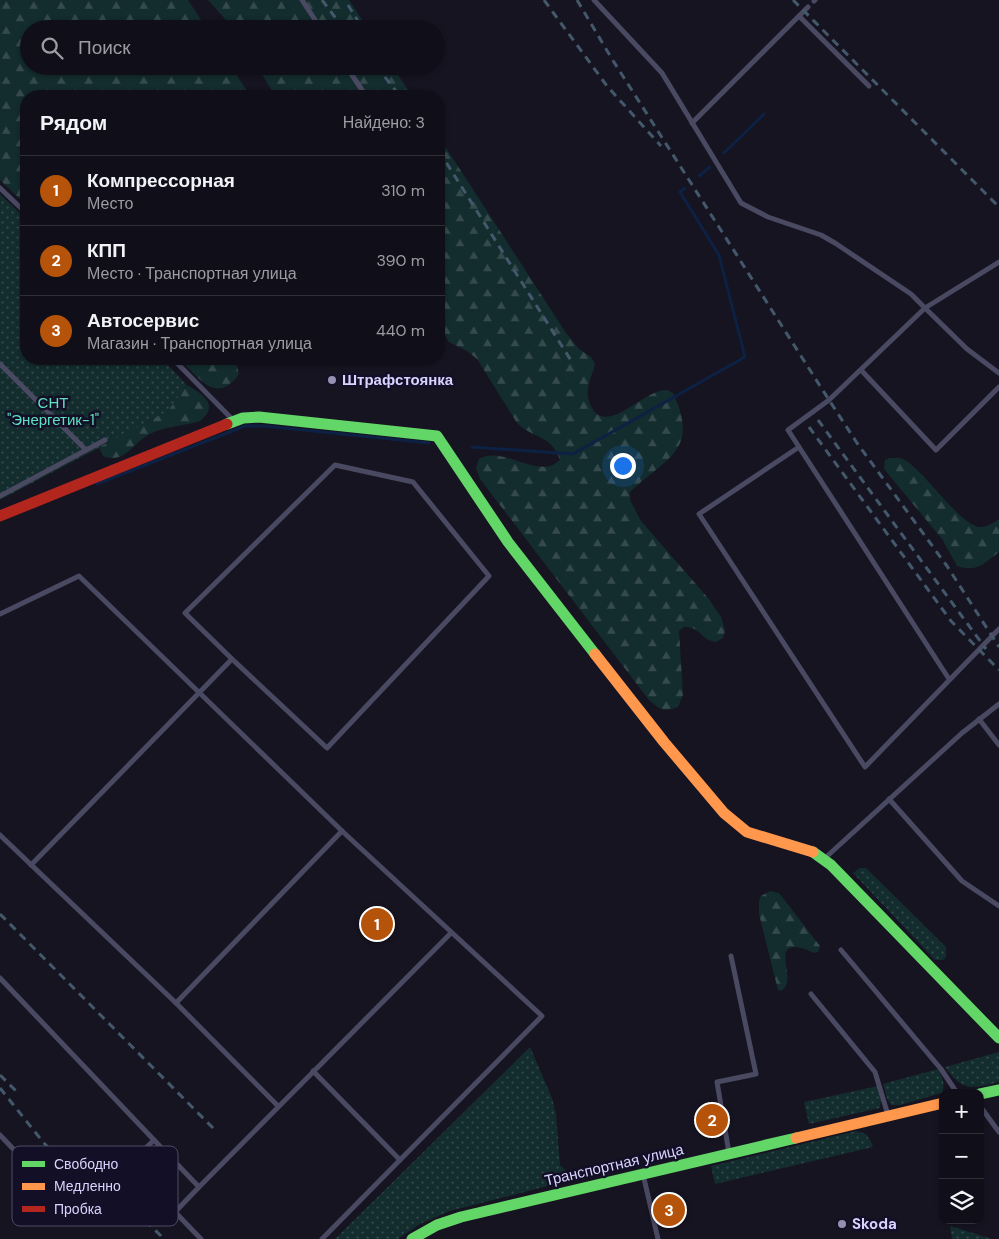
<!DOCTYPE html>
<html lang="ru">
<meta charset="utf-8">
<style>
:root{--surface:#100f19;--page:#191822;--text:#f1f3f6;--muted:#9c9ca2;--line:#302f38;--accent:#b45309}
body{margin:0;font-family:"DM Sans",sans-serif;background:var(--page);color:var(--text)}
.controls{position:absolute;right:15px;bottom:15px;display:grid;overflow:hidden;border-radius:10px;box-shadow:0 1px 4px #0004}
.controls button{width:45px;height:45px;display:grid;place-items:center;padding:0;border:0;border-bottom:1px solid var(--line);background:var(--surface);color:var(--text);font:25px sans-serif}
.you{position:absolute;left:622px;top:465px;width:18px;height:18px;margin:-12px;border:4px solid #fff;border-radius:50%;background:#1a73e8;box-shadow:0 0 0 8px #1a73e833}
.badge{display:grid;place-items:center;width:32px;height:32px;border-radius:50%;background:var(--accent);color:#fff;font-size:16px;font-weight:700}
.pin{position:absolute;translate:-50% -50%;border:2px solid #fff;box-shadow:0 1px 5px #0006}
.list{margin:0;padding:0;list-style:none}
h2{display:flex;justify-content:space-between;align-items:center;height:65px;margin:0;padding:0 20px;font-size:21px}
h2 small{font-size:16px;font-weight:400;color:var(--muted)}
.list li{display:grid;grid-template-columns:32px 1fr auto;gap:15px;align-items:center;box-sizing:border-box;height:70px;padding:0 20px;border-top:1px solid var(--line)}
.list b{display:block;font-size:19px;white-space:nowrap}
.list p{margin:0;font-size:16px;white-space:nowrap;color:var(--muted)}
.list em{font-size:16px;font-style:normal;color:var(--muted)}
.icon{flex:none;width:28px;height:28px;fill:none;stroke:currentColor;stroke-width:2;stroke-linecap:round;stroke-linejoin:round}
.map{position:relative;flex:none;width:999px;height:1239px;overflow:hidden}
.search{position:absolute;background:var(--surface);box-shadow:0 1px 4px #0004;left:20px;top:20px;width:425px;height:55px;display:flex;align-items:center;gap:12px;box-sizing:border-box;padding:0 18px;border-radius:28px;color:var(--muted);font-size:19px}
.panel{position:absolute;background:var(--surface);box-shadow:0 1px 4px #0004;left:20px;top:90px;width:425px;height:275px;border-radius:20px}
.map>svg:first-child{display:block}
.grass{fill:url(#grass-dots)}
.forest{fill:url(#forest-firs)}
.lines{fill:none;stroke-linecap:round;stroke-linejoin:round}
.stream{stroke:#0d2144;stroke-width:3}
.lane{stroke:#4a4962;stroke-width:5}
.fast{stroke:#63d668;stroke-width:11}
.slow{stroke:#ff974d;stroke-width:11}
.jam{stroke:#b3261e;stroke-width:11}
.rail{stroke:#43596b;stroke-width:3;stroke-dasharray:8 6;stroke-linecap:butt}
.poi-dot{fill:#9591b1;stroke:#130f26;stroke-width:2}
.labels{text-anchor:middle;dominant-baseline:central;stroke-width:5;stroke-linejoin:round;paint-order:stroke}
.poi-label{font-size:15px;font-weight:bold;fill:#d9d4ff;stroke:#130f26;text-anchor:start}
.park-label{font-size:15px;fill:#5fe0c0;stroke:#130f26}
.street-label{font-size:15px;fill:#d9d4ff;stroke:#130f26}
.key{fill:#130f26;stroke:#4e4a67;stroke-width:1}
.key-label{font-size:14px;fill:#d9d4ff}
</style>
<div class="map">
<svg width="999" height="1239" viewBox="0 0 999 1239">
<defs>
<pattern id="grass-dots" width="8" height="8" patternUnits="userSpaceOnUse" patternTransform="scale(1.25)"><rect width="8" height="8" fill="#132c2d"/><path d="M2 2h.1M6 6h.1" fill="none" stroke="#354a4c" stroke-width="1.8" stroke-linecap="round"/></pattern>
<pattern id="forest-firs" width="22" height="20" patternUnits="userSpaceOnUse" patternTransform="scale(1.25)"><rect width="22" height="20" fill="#132c2d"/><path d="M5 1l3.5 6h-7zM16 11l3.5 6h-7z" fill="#354a4c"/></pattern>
</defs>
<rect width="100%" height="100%" fill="#161421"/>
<g class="grass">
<path d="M0,194L26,219V359H162L187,385L169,411L0,500Z"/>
<path d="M860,868H866L946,947V957L943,960H935L853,873Z"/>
<path d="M530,1047L552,1098L556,1114L560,1165L575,1179L450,1211L420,1224L398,1239H335Z"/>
<path d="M999,1052V1082C971,1089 963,1092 945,1067Z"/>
<path d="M938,1069C942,1077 946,1085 942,1093L900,1105H891L887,1098L883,1084Z"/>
<path d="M878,1086L881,1100L880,1108L809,1124L804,1102Z"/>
<path d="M856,1131L866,1134L871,1142L873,1147L715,1184L711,1166Z"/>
<path d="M950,1226L992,1239H952Z"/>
</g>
<g class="forest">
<path d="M0,0H188L207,29H29V66H231L250,96H26V205L0,180Z"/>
<path d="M208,0H349L368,29H234Z"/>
<path d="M257,66H392L412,96H275Z"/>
<path d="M439,137L566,333L579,349L591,357L595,364C594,371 590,377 589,383C587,391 587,399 591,406C606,438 644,389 666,390C668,390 671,392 673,393C700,451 667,457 630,492V500L641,521L708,598L721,617L725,630L723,638L716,642C701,640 700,626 684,627L679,631L683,695L678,707C663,712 661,710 649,700L480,479L476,468L479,459C501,447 526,471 550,466C553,465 557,462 560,460C551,434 535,440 517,423L477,359L467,351L449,342L439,326Z"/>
<path d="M180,359H235L239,374C216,406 199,378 180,359Z"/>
<path d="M187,385C203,394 220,405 200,421C184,426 165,426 150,434C133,442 125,465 103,456L99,447L168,411Z"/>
<path d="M891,458C895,458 899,457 903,459C924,469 961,528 981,527C987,527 995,522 999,519V552C984,563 977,573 957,566L942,539L884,469L885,460Z"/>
<path d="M770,891L779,893L820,946L818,952L815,953C809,951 802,947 795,947C773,947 798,981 781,991L778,990L759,914V901L761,896Z"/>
</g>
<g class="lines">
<g class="stream">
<path d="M724,153L764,114"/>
<path d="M699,176L710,167"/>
<path d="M472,447L573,454L745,357L719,255L680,192L685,188"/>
<path d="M97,484L245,426H265L429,443"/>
</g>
<g class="lane">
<path d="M302,0L321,29"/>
<path d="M594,0L662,73L741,203L768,217L821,235L835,243L911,294L925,308L829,400L788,430L799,447"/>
<path d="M814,1L815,0"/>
<path d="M799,16L869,86"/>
<path d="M346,66L366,96"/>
<path d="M692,123L808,7"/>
<path d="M0,188L26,213"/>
<path d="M999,262L925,308L967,349L999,373"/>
<path d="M173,359L234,421"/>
<path d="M0,364L86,450"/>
<path d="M861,370L936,450L999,387"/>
<path d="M0,496L105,440"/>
<path d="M0,614L79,576L342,831L542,1016L322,1239"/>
<path d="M949,679L799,447L699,514L865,767L999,629"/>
<path d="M979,719L999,745"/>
<path d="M889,799L962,881L999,906"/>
<path d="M0,835L176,1003L278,1106"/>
<path d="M824,859L962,733L999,704"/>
<path d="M31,865L232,659L327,748L489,576L413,482L335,465L185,613L232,659"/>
<path d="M841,950L941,1069L957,1093"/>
<path d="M0,978L154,1140L76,1215L0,1135"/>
<path d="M811,994L875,1072L888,1115"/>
<path d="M176,1003L342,831"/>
<path d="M313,1071L400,1160"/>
<path d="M980,1106L999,1132"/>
<path d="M154,1140L199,1187L451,933"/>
<path d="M729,1153L717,1082L756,1074L731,956"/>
<path d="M643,1174L658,1239"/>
<path d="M199,1187L175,1212L201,1239"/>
</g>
<g class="fast">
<path d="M227,424L243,418L259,417L437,436L508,542L595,654"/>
<path d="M813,852L831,865L999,1038"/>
<path d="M980,1094L999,1090"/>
<path d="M412,1239L437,1225L461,1217L796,1138"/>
</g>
<g class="slow">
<path d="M595,654L664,742L724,813L747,832L813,852"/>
<path d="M796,1138L943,1103"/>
</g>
<path class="jam" d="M0,516L227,424"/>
<g class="rail">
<path d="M322,0L344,29"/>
<path d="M544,0L607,86L661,146"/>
<path d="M577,0L612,59L829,400L857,443L947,566L999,647"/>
<path d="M793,0L999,207"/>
<path d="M348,5L363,29"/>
<path d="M376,66L400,96"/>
<path d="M439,151L572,362"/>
<path d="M818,420L986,649"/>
<path d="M809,427L951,621L999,670"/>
<path d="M0,914L217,1132"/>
<path d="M0,1075L17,1092"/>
<path d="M0,1088L43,1142L102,1205"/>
<path d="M96,1171L164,1239"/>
</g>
</g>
<g class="poi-dot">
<circle cx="332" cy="380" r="5"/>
<circle cx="842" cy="1224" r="5"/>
</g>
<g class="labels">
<g class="poi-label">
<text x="342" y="380">Штрафстоянка</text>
<text x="852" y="1224">Skoda</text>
</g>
<g class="park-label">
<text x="53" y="403">СНТ<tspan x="53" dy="17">"Энергетик-1"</tspan></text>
</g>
<g class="street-label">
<text transform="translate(614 1165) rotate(-13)">Транспортная улица</text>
</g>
</g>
<rect x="12" y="1146" width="166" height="80" rx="8" class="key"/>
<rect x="22" y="1161" width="23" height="6" fill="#63d668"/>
<rect x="22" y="1183" width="23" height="7" fill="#ff974d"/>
<rect x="22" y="1206" width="23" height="6" fill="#b3261e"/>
<g class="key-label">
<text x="54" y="1169">Свободно</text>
<text x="54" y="1191">Медленно</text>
<text x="54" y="1214">Пробка</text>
</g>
</svg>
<div class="controls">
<button>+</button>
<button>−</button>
<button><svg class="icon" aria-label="layers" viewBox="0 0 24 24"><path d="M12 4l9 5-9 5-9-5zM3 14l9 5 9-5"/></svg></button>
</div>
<div class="you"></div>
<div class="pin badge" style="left:377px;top:924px">1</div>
<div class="pin badge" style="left:712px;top:1120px">2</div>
<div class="pin badge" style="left:669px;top:1210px">3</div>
<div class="search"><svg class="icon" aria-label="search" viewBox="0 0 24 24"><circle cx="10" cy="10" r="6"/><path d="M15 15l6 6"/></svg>Поиск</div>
<section class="panel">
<h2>Рядом<small>Найдено: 3</small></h2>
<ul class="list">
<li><span class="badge">1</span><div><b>Компрессорная</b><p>Место</p></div><em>310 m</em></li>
<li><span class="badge">2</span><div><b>КПП</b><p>Место · Транспортная улица</p></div><em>390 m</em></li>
<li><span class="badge">3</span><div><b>Автосервис</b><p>Магазин · Транспортная улица</p></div><em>440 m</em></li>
</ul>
</section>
</div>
